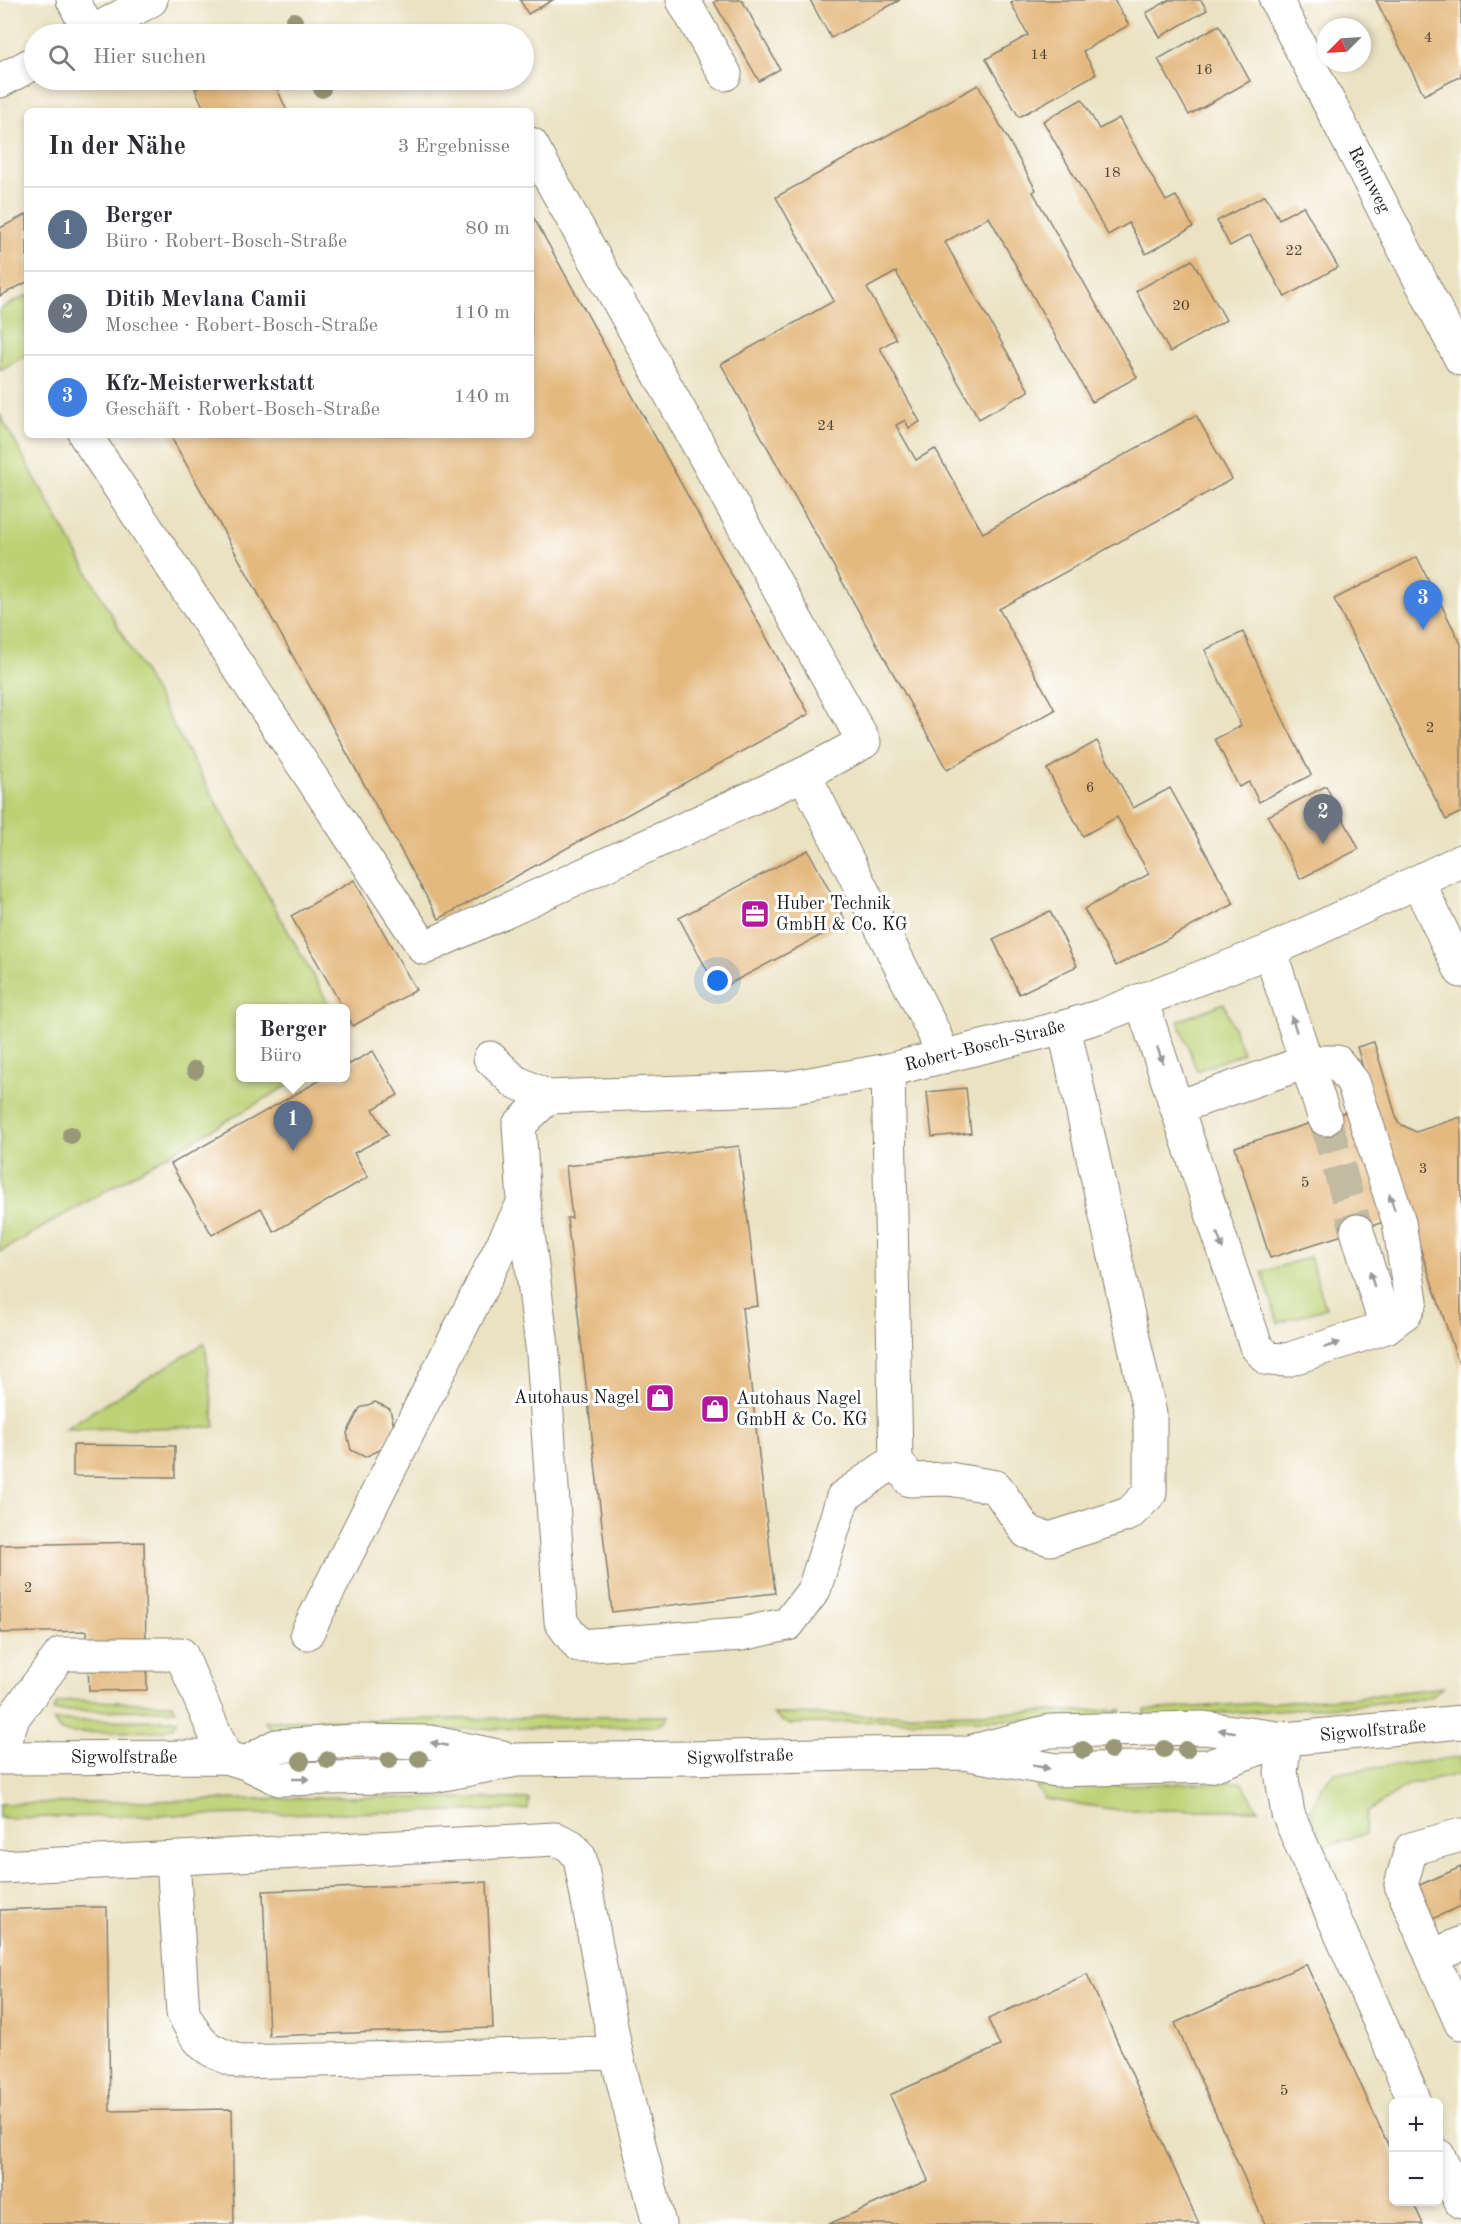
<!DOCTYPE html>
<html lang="de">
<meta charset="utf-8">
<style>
:root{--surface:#fff;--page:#f2f2f3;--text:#2b2b33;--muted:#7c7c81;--line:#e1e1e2;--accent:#db2777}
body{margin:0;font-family:"Old Standard TT",serif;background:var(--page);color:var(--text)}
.controls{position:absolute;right:18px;bottom:18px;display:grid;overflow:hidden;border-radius:9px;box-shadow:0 3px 9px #0003}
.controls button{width:54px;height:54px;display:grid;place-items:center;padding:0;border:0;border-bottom:2px solid var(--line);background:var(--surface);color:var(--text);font:30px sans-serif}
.compass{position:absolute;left:1317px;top:18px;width:54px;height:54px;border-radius:50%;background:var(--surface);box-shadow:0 3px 9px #0003;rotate:246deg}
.you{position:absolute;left:718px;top:981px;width:21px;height:21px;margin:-15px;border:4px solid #fff;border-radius:50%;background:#1a73e8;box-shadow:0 0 0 9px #1a73e833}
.badge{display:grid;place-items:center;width:39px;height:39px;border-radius:50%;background:var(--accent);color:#fff;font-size:20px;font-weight:700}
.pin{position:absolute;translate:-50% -50px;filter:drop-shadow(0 2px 3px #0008)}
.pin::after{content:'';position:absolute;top:32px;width:21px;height:18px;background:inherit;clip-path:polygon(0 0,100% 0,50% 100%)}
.popup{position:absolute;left:236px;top:1004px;width:114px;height:78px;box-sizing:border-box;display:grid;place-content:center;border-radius:9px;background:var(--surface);filter:drop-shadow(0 2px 4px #0005);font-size:20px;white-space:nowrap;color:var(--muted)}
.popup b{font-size:22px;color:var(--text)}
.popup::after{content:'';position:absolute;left:50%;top:100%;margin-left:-12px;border:12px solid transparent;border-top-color:var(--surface)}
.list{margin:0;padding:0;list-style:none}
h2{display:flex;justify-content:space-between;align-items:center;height:78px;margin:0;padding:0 24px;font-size:26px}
h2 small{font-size:20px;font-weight:400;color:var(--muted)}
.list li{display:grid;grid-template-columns:39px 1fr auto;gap:18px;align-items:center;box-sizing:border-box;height:84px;padding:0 24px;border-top:2px solid var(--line)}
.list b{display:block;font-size:22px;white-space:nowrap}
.list p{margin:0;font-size:20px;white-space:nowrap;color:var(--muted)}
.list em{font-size:20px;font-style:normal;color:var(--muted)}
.icon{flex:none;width:33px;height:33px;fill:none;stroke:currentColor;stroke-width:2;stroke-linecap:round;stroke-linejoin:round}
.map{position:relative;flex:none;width:1461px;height:2224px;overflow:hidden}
.search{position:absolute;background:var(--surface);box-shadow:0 3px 9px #0003;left:24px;top:24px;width:510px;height:66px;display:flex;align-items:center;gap:15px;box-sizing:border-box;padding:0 21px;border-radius:33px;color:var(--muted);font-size:22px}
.panel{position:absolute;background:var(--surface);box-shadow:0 3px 9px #0003;left:24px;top:108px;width:510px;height:330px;border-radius:9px}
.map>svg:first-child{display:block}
.green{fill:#bdd073;stroke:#6c7648;stroke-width:1.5}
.building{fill:#e4b97f}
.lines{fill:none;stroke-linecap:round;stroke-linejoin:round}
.minor-tunnel{stroke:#c2baa1;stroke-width:33;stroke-dasharray:33 16;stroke-linecap:butt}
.minor-casing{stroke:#847f6f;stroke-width:35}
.minor{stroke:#fff;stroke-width:33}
.tree{fill:#989877}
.oneway{fill:#999}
.labels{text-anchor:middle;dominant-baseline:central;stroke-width:6;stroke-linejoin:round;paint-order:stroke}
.number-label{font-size:15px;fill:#4e4335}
.street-label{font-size:18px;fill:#1c1c1c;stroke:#fff}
.poi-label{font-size:18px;fill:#1c1c1c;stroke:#fff;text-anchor:start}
</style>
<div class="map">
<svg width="1461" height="2224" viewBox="0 0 1461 2224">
<rect width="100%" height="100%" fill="#fff"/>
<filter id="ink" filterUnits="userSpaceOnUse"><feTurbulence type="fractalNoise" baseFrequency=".0167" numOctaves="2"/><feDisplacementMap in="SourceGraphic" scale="12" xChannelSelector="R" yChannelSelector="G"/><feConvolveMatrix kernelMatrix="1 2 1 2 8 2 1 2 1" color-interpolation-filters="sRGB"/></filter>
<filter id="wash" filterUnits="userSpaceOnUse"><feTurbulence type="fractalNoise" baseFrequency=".008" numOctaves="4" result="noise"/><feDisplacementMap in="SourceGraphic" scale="24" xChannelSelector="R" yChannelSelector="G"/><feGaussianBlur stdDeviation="1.35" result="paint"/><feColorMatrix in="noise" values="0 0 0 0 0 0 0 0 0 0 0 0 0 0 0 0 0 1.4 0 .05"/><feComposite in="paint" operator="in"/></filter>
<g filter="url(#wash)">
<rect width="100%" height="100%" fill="#ebe2c2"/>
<g class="green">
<path d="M27,295V355L0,370V309Z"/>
<path d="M0,415L331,1008H240V1078H301L0,1252Z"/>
<path d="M1224,1003L1243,1053L1197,1071L1178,1021Z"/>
<path d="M1310,1257L1326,1308L1278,1323L1262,1272Z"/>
<path d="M205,1343L215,1427L64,1429Z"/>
<path d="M1443,1687L1429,1698L1359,1705L1145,1718V1710L1358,1697Z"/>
<path d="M70,1700L168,1704H172L176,1710L53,1711L57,1704Z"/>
<path d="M1121,1710V1719L881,1721L790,1724L781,1721L773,1714L882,1715Z"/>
<path d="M669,1716L665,1722L656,1726L368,1731L367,1720Z"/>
<path d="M178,1720L174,1726L163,1731L72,1733L61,1731L53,1721Z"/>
<path d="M343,1720V1731L277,1732L272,1730L264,1721Z"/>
<path d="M1461,1757V1774L1409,1785L1367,1812L1365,1834L1324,1847L1310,1812L1322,1785L1334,1773Z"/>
<path d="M1242,1782L1258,1810H1118L1045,1799L1036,1787Z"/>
<path d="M351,1797L529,1799L528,1810L0,1818V1804Z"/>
</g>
<g id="blocks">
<g class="building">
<path d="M520,0H553L528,14Z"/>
<path d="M718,0H742L780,69L759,81L714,2Z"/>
<path d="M810,0H900L831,38Z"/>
<path d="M1017,0H1114L1129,25L1083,51L1096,74L1019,117L986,59L1028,35L1011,3Z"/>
<path d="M1169,0H1201L1207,10L1160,37L1146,13Z"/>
<path d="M1376,0H1461V76L1424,95Z"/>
<path d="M1219,25L1250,81L1189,115L1158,59Z"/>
<path d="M217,80H273L287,111H205L195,89Z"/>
<path d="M978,85L1036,190L1033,192L1137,377L1092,402L989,217L945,242L1029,391L979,419L896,272L867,288L896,339L880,348L920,422L909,428L905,420L896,425L916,460L935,449L983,533L1196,415L1232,479L999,609L1055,710L947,770L721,364L834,301L776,197Z"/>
<path d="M1082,99L1099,129L1119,118L1166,201L1176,196L1193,227L1146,254L1129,223L1108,235L1043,121Z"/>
<path d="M1265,195L1279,219L1303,206L1338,267L1285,297L1250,235L1230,246L1217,221Z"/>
<path d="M531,213L809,714L439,919L170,435H531Z"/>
<path d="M27,214V282L0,296V228Z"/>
<path d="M1192,260L1226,320L1170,352L1136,291Z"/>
<path d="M1417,557L1461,644V812L1446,820L1334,599Z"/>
<path d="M1243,632L1279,711L1311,775L1259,802L1249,782L1239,787L1215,739L1241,726L1205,650Z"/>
<path d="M1097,741L1133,808L1170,788L1234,904L1116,966L1084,909L1149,874L1117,817L1083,836L1047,769Z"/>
<path d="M1326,786L1359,849L1300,879L1268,816Z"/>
<path d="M808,850L846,922L718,990L679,918Z"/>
<path d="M354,880L416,990L353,1026L346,1013V1008H343L291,916Z"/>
<path d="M1050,911L1077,966L1019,994L993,939Z"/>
<path d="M1374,1042L1398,1123L1416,1132L1461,1117V1370L1381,1130L1357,1047Z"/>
<path d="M373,1051L398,1095L373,1109L388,1135L354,1153L368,1177L274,1232L261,1208L212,1235L171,1164L324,1078H346V1066Z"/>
<path d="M966,1088L971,1133L932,1137L927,1092Z"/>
<path d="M1355,1109L1390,1220L1270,1258L1235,1147Z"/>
<path d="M739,1146L758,1306L742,1308L775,1593L612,1612L567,1218H572L566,1166Z"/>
<path d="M375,1402L390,1409L394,1426L382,1449L365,1457L351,1450L347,1433L360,1408Z"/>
<path d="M73,1445L175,1446V1477L73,1476Z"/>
<path d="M144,1542L147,1690L89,1691L87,1631L0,1633V1545Z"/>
<path d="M1461,1867V1906L1430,1920L1415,1887Z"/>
<path d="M487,1882L493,2028L269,2036L263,1891Z"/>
<path d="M73,1907H107L110,2111L232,2109L234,2224H0V1910Z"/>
<path d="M1306,1964L1394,2158V2202H1413L1423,2224H1265L1175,2023Z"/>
<path d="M1087,1974L1199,2224H829L928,2180L890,2095L1000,2046L988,2019Z"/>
</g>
</g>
</g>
<g filter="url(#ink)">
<use href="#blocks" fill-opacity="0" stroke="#847f6f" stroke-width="1.5"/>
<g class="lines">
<path class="minor-tunnel" d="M1325,1119L1357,1231"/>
<g class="minor-casing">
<g id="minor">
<path d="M73,0L90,33"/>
<path d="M683,0L725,74"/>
<path d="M1276,0L1461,359"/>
<path d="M89,34L151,0"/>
<path d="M0,81L34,63"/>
<path d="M85,435L424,948L804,774L864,742L531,144"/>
<path d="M804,774L934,1033L943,1057"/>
<path d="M1418,882L1461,971"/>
<path d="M1270,951L1325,1119"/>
<path d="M1141,1000L1256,1346L1268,1359L1287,1360L1386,1327L1406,1312L1411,1301L1399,1222L1353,1082L1337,1062H1306L1178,1107"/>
<path d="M490,1058L514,1081L548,1097L788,1088L888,1070L1064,1027L1101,1016L1270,951L1461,861"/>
<path d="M888,1070L896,1460L910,1480L949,1479L996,1487L1027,1532L1050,1539L1129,1514L1150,1493V1414L1064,1027"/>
<path d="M524,1202L543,1354L561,1622L579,1646L742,1634L788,1624L814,1590L843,1497L896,1460"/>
<path d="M1357,1231L1386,1327"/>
<path d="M307,1633L524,1202L519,1125L548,1097"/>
<path d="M1285,1739L1281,1772L1288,1814L1415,2102"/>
<path d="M0,1751L14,1716L61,1654H181L225,1757"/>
<path d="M973,1751L1050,1731L1204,1728L1285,1739L1461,1722"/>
<path d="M0,1758L225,1757L246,1763L279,1779L433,1776L517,1760L690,1758L853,1754L963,1753L1056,1770L1210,1766L1285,1739"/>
<path d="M246,1763L276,1746L354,1741L430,1742L502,1757"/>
<path d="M173,1860L183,2013C201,2047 204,2049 240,2062L616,2053"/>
<path d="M0,1867L556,1839L571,1846L580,1858L616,2053L659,2224"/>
<path d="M1461,1943L1432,1957L1461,2023"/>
<path d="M1432,1957L1401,1885L1411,1849L1461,1835"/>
<path d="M1438,2155L1461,2202"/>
</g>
</g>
<use href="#minor" class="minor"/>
</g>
<g class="tree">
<circle cx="294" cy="21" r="9"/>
<circle cx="322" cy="89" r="9"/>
<circle cx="195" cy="1070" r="9"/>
<circle cx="71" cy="1135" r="9"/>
<circle cx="1164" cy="1749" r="9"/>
<circle cx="1083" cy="1750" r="9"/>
<circle cx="1111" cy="1750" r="9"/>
<circle cx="1186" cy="1750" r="9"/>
<circle cx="419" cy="1759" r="9"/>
<circle cx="328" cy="1760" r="9"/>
<circle cx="389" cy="1760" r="9"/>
<circle cx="301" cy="1761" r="9"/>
</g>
<defs><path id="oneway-solid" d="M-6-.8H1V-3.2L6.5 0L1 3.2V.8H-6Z" transform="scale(1.5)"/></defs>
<g class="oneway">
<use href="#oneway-solid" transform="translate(1294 1024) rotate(-108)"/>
<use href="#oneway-solid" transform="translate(1160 1055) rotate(71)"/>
<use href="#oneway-solid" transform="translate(1392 1202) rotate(-108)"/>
<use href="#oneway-solid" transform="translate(1220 1241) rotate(71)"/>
<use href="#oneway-solid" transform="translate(1372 1279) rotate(-106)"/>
<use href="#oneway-solid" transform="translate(1332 1345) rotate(-18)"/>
<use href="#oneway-solid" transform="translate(1227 1731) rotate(-172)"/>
<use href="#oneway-solid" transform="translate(439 1744) rotate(-169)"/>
<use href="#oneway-solid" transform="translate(1041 1767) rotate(10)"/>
<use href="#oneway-solid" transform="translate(301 1779)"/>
</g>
</g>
<defs>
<g id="office-square" transform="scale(1.5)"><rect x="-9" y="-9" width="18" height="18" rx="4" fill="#b5179e" stroke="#fff"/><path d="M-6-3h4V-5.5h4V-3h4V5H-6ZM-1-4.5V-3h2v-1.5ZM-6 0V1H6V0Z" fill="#fff"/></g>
<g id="shop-square" transform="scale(1.5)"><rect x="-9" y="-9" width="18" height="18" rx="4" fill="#b5179e" stroke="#fff"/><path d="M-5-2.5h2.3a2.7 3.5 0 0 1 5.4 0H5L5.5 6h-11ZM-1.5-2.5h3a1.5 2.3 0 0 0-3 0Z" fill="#fff"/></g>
</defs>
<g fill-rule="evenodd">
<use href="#office-square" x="755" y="914"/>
<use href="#shop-square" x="660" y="1398"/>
<use href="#shop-square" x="715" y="1409"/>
</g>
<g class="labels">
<g class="number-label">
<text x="1428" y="38">4</text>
<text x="1039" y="55">14</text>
<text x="1204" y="70">16</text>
<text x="1112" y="173">18</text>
<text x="1294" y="251">22</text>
<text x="1181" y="306">20</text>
<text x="826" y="426">24</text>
<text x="1430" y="728">2</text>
<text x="1090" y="788">6</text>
<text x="1423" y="1169">3</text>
<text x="1305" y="1183">5</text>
<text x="28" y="1588">2</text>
<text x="1284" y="2091">5</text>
</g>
<g class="street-label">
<text transform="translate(1369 180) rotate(63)">Rennweg</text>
<text transform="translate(985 1046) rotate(-14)">Robert-Bosch-Straße</text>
<text transform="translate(1373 1731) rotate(-5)">Sigwolfstraße</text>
<text transform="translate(740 1757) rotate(-2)">Sigwolfstraße</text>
<text x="124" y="1758">Sigwolfstraße</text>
</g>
<g class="poi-label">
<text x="776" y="904">Huber Technik<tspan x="776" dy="21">GmbH &amp; Co. KG</tspan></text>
<text x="639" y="1398" text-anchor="end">Autohaus Nagel</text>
<text x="736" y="1399">Autohaus Nagel<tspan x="736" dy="21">GmbH &amp; Co. KG</tspan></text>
</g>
</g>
</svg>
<div class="controls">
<button>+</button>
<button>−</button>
</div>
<svg class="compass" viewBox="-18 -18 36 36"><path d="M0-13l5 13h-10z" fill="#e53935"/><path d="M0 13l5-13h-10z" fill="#7c7c81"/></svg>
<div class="you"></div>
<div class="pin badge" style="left:293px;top:1151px;background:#5c6f8a">1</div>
<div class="popup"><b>Berger</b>Büro</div>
<div class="pin badge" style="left:1323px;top:844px;background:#6b7280">2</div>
<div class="pin badge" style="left:1423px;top:630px;background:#3f7fe0">3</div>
<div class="search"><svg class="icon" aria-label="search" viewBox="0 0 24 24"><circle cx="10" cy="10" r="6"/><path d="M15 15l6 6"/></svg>Hier suchen</div>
<section class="panel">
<h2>In der Nähe<small>3 Ergebnisse</small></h2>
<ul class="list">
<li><span class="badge" style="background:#5c6f8a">1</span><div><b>Berger</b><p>Büro · Robert-Bosch-Straße</p></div><em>80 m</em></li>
<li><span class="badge" style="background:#6b7280">2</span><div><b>Ditib Mevlana Camii</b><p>Moschee · Robert-Bosch-Straße</p></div><em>110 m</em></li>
<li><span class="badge" style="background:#3f7fe0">3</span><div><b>Kfz-Meisterwerkstatt</b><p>Geschäft · Robert-Bosch-Straße</p></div><em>140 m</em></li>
</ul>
</section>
</div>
